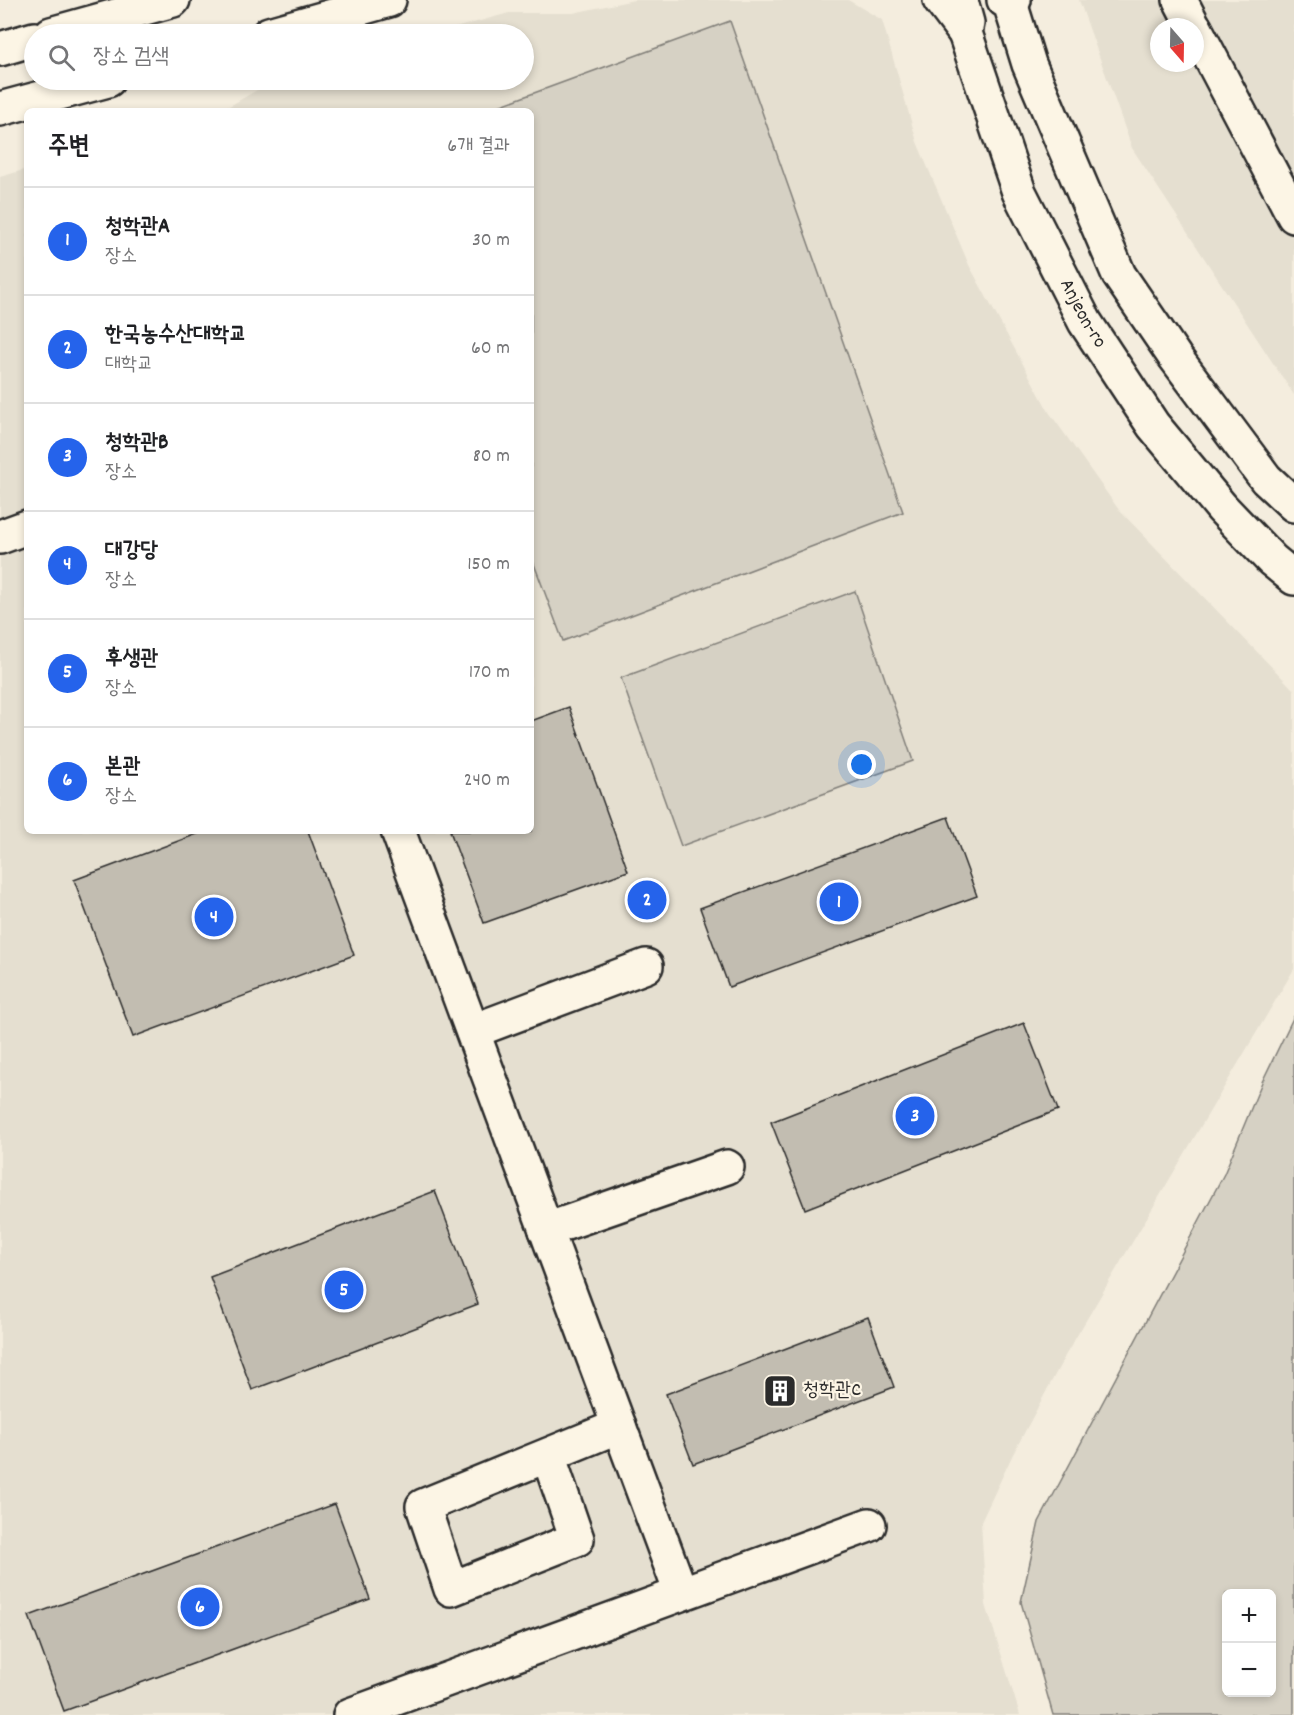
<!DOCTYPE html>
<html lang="ko">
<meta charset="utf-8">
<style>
:root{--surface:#fff;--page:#f2f2f2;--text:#202124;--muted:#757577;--line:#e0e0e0;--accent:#2563eb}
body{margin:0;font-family:Dekko,"Poor Story",sans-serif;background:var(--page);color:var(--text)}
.controls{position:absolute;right:18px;bottom:18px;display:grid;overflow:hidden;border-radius:9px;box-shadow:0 3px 9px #0003}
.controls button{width:54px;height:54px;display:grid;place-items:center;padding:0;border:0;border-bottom:2px solid var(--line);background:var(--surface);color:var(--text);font:30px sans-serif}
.compass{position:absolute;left:1150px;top:18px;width:54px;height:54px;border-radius:50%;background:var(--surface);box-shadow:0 3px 9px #0003;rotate:160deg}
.you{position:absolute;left:862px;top:765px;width:21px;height:21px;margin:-15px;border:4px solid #fff;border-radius:50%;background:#1a73e8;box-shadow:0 0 0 9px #1a73e833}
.badge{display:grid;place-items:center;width:39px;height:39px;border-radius:50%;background:var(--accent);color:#fff;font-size:20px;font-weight:700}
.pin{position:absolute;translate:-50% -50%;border:3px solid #fff;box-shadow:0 2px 6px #0006}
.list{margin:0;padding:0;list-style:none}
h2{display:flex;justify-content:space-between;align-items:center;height:78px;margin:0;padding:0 24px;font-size:26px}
h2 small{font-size:20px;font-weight:400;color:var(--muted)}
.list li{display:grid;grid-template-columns:39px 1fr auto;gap:18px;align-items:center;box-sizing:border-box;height:108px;padding:0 24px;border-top:2px solid var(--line)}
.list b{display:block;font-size:22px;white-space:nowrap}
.list p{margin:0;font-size:20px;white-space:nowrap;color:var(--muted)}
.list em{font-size:20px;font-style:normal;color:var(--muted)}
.icon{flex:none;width:33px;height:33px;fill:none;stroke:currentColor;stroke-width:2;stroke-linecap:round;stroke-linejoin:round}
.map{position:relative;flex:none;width:1294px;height:1715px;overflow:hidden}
.search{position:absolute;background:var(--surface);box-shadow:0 3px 9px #0003;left:24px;top:24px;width:510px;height:66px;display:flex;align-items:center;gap:15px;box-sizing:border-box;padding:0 21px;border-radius:33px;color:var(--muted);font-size:22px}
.panel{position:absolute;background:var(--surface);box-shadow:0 3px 9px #0003;left:24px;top:108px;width:510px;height:726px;border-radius:9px}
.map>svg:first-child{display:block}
.built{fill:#e5dfd0;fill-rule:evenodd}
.green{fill:#d6d1c4;stroke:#807e78;stroke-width:1.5;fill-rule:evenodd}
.building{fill:#c2bdb1;stroke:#2b2b2b;stroke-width:1.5}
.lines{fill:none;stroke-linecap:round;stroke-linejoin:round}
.minor-casing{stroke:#2b2b2b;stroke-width:38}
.major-casing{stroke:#2b2b2b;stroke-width:38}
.minor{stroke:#fcf5e5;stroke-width:33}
.major{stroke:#fcf5e5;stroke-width:33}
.labels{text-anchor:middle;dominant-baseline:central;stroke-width:4.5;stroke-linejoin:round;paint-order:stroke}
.street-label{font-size:20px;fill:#2b2b2b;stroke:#fcf5e5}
.poi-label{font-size:20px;fill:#2b2b2b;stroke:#fcf5e5;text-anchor:start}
</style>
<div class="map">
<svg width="1294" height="1715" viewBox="0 0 1294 1715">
<rect width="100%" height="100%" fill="#f4edde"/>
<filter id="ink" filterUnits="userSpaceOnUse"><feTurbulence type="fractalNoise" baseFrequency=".0167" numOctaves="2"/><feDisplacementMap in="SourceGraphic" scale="12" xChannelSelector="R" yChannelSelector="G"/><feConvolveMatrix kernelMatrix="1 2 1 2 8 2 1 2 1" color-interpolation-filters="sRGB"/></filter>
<g filter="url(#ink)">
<g class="built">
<path d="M634,0H848L882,20L917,142L969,265L1049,412L1119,510L1294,690V969L1065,1356L1013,1454L981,1522L986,1605L1020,1715H0V177L27,169V831H531V111H221L274,80H524V34H433L509,13H573Z"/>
<path d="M1079,0H1294V395L1132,148ZM1159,27H1195V63H1159Z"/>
</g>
<g class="green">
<path d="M730,21L903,512L563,641L531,556V111H485Z"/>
<path d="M855,591L913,761L681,846L621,678Z"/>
<path d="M1294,1016V1715H1053L1021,1602L1039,1522L1224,1174L1262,1082ZM1226,1594H1272V1692H1226Z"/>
</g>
<g class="building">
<path d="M569,707L628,871L484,923L450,831H531V721Z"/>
<path d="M948,817L977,896L729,987L700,908Z"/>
<path d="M205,831H308L354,955L133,1037L74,880Z"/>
<path d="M1024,1023L1058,1110L805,1209L771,1122Z"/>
<path d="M435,1191L478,1304L252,1390L210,1277Z"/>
<path d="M868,1317L894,1387L693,1464L666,1394Z"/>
<path d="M335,1504L370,1599L64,1711L29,1616Z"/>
</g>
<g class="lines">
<g class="minor-casing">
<g id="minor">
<path d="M1004,0L1010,3L1029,64L1119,275L1175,357L1266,479L1294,505"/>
<path d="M1180,0L1194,27"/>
<path id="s1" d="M962,5L967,23L965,33L1019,192L1085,322L1153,425L1222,508L1272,560L1294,578"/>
<path d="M1195,28L1294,216"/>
<path d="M0,537L27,527"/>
<path d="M398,831L681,1593"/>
<path d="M473,1031L646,966"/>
<path d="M546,1230L727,1167"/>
<path d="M548,1455L577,1539L451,1589L423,1506L619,1426"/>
<path d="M350,1715L869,1525"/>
</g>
</g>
<g class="major-casing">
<g id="major">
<path d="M940,0L965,33"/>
<path d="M1010,3L1014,0"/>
<path d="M51,34L173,0"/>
<path d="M269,34L389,0"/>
<path d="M0,49L34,39"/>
<path d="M0,109L108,80"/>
</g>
</g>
<use href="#minor" class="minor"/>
<use href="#major" class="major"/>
</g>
</g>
<defs>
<g id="building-square" transform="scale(1.725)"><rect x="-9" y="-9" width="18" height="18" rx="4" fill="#2b2b2b" stroke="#fcf5e5"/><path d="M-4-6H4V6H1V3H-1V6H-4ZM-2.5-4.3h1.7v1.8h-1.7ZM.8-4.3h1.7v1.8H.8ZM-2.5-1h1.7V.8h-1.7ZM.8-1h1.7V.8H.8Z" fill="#fff"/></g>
</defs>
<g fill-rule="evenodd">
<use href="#building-square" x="780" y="1391"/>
</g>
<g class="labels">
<g class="street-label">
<text stroke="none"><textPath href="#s1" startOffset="334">Anjeon-ro</textPath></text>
</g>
<g class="poi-label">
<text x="803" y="1391">청학관C</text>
</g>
</g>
</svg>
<div class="controls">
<button>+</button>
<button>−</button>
</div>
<svg class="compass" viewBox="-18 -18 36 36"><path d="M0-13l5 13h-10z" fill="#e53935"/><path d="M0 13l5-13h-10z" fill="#757577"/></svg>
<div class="you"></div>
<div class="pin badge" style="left:839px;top:902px">1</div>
<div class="pin badge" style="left:647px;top:900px">2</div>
<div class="pin badge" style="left:915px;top:1116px">3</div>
<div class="pin badge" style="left:214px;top:917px">4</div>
<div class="pin badge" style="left:344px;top:1290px">5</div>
<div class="pin badge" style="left:200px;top:1607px">6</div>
<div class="search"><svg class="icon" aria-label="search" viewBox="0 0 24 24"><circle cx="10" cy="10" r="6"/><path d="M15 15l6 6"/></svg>장소 검색</div>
<section class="panel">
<h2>주변<small>6개 결과</small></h2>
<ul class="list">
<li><span class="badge">1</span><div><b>청학관A</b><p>장소</p></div><em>30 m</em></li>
<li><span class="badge">2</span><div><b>한국농수산대학교</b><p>대학교</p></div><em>60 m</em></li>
<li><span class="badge">3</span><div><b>청학관B</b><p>장소</p></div><em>80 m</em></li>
<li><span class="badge">4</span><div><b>대강당</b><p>장소</p></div><em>150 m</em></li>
<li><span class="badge">5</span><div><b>후생관</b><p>장소</p></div><em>170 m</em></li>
<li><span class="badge">6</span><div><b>본관</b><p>장소</p></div><em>240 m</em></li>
</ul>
</section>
</div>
